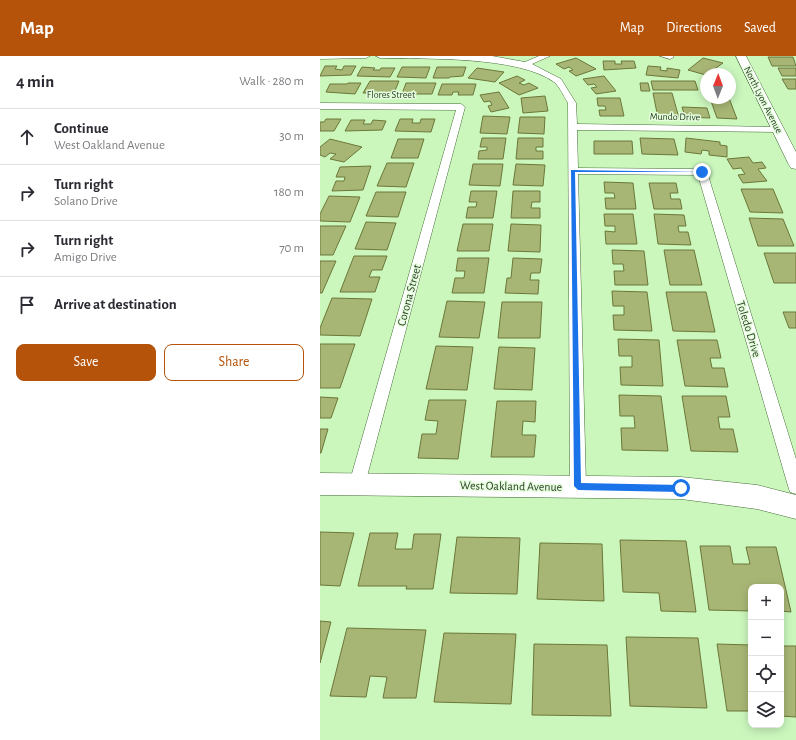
<!DOCTYPE html>
<meta charset="utf-8">
<style>
:root{--surface:#fff;--page:#f7f7f7;--text:#2b2b33;--muted:#7c7c81;--line:#e1e1e2;--accent:#b45309}
body{margin:0;font-family:"Alegreya Sans",sans-serif;background:var(--page);color:var(--text)}
.controls{position:absolute;right:12px;bottom:12px;display:grid;overflow:hidden;border-radius:8px;box-shadow:0 2px 10px #0003}
.controls button{width:36px;height:36px;display:grid;place-items:center;padding:0;border:0;border-bottom:1px solid var(--line);background:var(--surface);color:var(--text);font:20px sans-serif}
.compass{position:absolute;left:380px;top:12px;width:36px;height:36px;border-radius:50%;background:var(--surface);box-shadow:0 2px 10px #0003;rotate:1deg}
.stop{position:absolute;width:12px;height:12px;margin:-9px;border:3px solid #1a73e8;border-radius:50%;background:#fff}
.stop.end{background:#1a73e8;border-color:#fff;box-shadow:0 1px 4px #0008}
.list{margin:0;padding:0;list-style:none}
h2{display:flex;justify-content:space-between;align-items:center;height:52px;margin:0;padding:0 16px;font-size:17px}
h2 small{font-size:13px;font-weight:400;color:var(--muted)}
.list li{display:grid;grid-template-columns:26px 1fr auto;gap:12px;align-items:center;box-sizing:border-box;height:56px;padding:0 16px;border-top:1px solid var(--line)}
.list b{display:block;font-size:15px;white-space:nowrap}
.list p{margin:0;font-size:13px;white-space:nowrap;color:var(--muted)}
.list em{font-size:13px;font-style:normal;color:var(--muted)}
.actions{display:flex;gap:8px;padding:12px 16px}
.actions a{flex:1;padding:9px 0;border:1px solid var(--accent);border-radius:8px;text-align:center;font-size:14px;color:var(--accent)}
.actions .main{background:var(--accent);color:#fff}
.icon{flex:none;width:22px;height:22px;fill:none;stroke:currentColor;stroke-width:2;stroke-linecap:round;stroke-linejoin:round}
.map{position:relative;flex:none;width:476px;height:684px;overflow:hidden}
header{display:flex;align-items:center;gap:24px;box-sizing:border-box;height:56px;padding:0 20px;background:var(--accent);color:#fff}
header strong{font-size:19px}
nav{display:flex;gap:22px;margin-inline-start:auto;font-size:14px}
main{display:flex}
aside{flex:1;background:var(--surface)}
.map>svg:first-child{display:block}
.building{fill:#a8b675;stroke:#6b7738}
.lines{fill:none;stroke-linecap:round;stroke-linejoin:round}
.street-casing{stroke:#476d3a;stroke-width:1}
.secondary-casing{stroke:#476d3a;stroke-width:1}
.street{fill:#fff;fill-rule:evenodd}
.secondary{fill:#fff;fill-rule:evenodd}
.route{fill:#1a73e8}
.labels{text-anchor:middle;dominant-baseline:central;stroke-width:3;stroke-linejoin:round;paint-order:stroke}
.far-street-label{font-size:10px;fill:#2c3d27;stroke:#e4fedc}
.street-label{font-size:12px;fill:#2c3d27;stroke:#e4fedc}
</style>
<header>
<strong>Map</strong>
<nav><a>Map</a><a>Directions</a><a>Saved</a></nav>
</header>
<main>
<aside>
<h2>4 min<small>Walk · 280 m</small></h2>
<ul class="list">
<li><svg class="icon" aria-label="ahead" viewBox="0 0 24 24"><path d="M12 20V5M6 11l6-6 6 6"/></svg><div><b>Continue</b><p>West Oakland Avenue</p></div><em>30 m</em></li>
<li><svg class="icon" aria-label="right" viewBox="0 0 24 24"><path d="M7 20v-9h11M14 6l5 5-5 5"/></svg><div><b>Turn right</b><p>Solano Drive</p></div><em>180 m</em></li>
<li><svg class="icon" aria-label="right" viewBox="0 0 24 24"><path d="M7 20v-9h11M14 6l5 5-5 5"/></svg><div><b>Turn right</b><p>Amigo Drive</p></div><em>70 m</em></li>
<li><svg class="icon" aria-label="arrive" viewBox="0 0 24 24"><path d="M6 21V4h12l-3 4 3 4H6"/></svg><div><b>Arrive at destination</b></div></li>
</ul>
<div class="actions"><a class="main">Save</a><a>Share</a></div>
</aside>
<div class="map">
<svg width="476" height="684" viewBox="0 0 476 684">
<rect width="100%" height="100%" fill="#cbf7bd"/>
<g class="building">
<path d="M448,1H473L476,10H452Z"/>
<path d="M256,2L276,13L256,20L249,15L253,14L249,11L244,13L236,8Z"/>
<path d="M383,2L403,7L386,19L368,14Z"/>
<path d="M283,5H295V8H302L301,5H314L316,12L284,14Z"/>
<path d="M5,10H17L15,13L22,14L24,10H36L31,19L0,20Z"/>
<path d="M328,10L341,11L340,14L347,15V12L360,14L358,22L326,19Z"/>
<path d="M42,11L55,12L53,14H60L61,12H75L70,21L37,20Z"/>
<path d="M82,11H110L106,22L77,21Z"/>
<path d="M117,11H146L143,20L130,21L129,22H113Z"/>
<path d="M157,12L184,16L175,26L148,22Z"/>
<path d="M458,12H476V20H462Z"/>
<path d="M197,20L205,24L199,27L204,29L209,27L218,32L199,39L179,27Z"/>
<path d="M284,20L296,35L276,38L271,32L277,31L274,28L268,29L263,23Z"/>
<path d="M462,23H476V33H468Z"/>
<path d="M50,25H79L74,37H43Z"/>
<path d="M331,25H375L378,34H333Z"/>
<path d="M28,27H41L35,38L6,36L10,28H27Z"/>
<path d="M86,27H116L112,38H82Z"/>
<path d="M320,27H328L330,35H321Z"/>
<path d="M122,28H156L153,39H138L139,36H133L132,39H118Z"/>
<path d="M179,36L189,52L171,56L168,50L172,49L170,45L164,46L160,39Z"/>
<path d="M333,37H352L359,62H338Z"/>
<path d="M225,40L228,55L203,57L201,42Z"/>
<path d="M277,42H300L304,60H280L279,54H286L285,50H278Z"/>
<path d="M390,42H409L417,63L397,62Z"/>
<path d="M362,51L387,52L390,62L365,61Z"/>
<path d="M163,60L190,61L187,78L160,77Z"/>
<path d="M200,61H225L224,78L198,77Z"/>
<path d="M6,63H21L14,75H0V66H4Z"/>
<path d="M80,63H93L92,67H100L101,63H115L111,76L75,75Z"/>
<path d="M31,64H45L43,68H51L53,64L66,65L62,74L25,75Z"/>
<path d="M162,82H186L183,103H158L159,95L167,94V91H160Z"/>
<path d="M198,82H223V91H216V95H223V103H196Z"/>
<path d="M320,82L354,83L358,99L322,98Z"/>
<path d="M366,82L400,86V89L407,90V101L389,99V95L382,94L381,98L365,96Z"/>
<path d="M10,83L42,91L24,106L10,103L16,98L10,97L5,101L0,99V91Z"/>
<path d="M78,83H104L98,102H71Z"/>
<path d="M274,85H312L313,98H274Z"/>
<path d="M429,101L433,107L442,106L446,112L438,113L447,125L423,127L418,119L425,118L421,112L413,113L407,103Z"/>
<path d="M67,107H94L86,131L57,130Z"/>
<path d="M153,108H183L180,130L149,129Z"/>
<path d="M196,108L225,109L223,130L193,129Z"/>
<path d="M51,110L43,134L12,135L16,125H24L25,121H16L20,111Z"/>
<path d="M284,126L313,127L316,153H286L285,142H295L294,137H285Z"/>
<path d="M329,127H356L358,137H350L351,143H360L362,153H334Z"/>
<path d="M421,133H453L463,157L430,156Z"/>
<path d="M151,135H177L173,162H146L148,151H156L157,146H149Z"/>
<path d="M193,135H220V146H212L211,152H220V162H191Z"/>
<path d="M56,136H86L78,161L46,160Z"/>
<path d="M9,140L40,141L30,166L0,165V158Z"/>
<path d="M284,158H313L317,188H286L285,175L295,176V170H285Z"/>
<path d="M334,158L364,159L366,170H358L359,176H368L371,189L338,188Z"/>
<path d="M429,162L463,163L474,190H438Z"/>
<path d="M46,166L76,167L67,194L35,193Z"/>
<path d="M143,168H173L169,195H137Z"/>
<path d="M191,168L221,169L220,196L188,195Z"/>
<path d="M0,170H26L13,199H0Z"/>
<path d="M292,194L324,195L328,229H295L294,215H304L303,208H293Z"/>
<path d="M344,194H374L382,229H350Z"/>
<path d="M444,197H476V227H454Z"/>
<path d="M34,200H67L62,214H52L49,221H60L55,236H20Z"/>
<path d="M138,202H169L164,237H132L135,222H144L145,215H136Z"/>
<path d="M193,202L222,203L220,217H211L210,224H219L218,238L185,237L187,222H191Z"/>
<path d="M0,205H16L2,237H0Z"/>
<path d="M292,235L327,236L332,275L294,274L293,259H304V250H293Z"/>
<path d="M346,236H386L395,276L353,275Z"/>
<path d="M12,242L52,243L40,280L0,279V272Z"/>
<path d="M127,245L165,246L159,282L119,281Z"/>
<path d="M182,246H222L220,282H178Z"/>
<path d="M463,256H476V272H469Z"/>
<path d="M298,283L339,284L343,330L301,329L300,311H312V300H299Z"/>
<path d="M357,284H397L401,302H390L392,312H404L408,331L365,330Z"/>
<path d="M0,288H35L20,332H0Z"/>
<path d="M116,290L153,291L147,334L106,333Z"/>
<path d="M179,291L215,292L212,334L174,333Z"/>
<path d="M299,339L341,340L348,395L302,394L301,372H315L314,360H300Z"/>
<path d="M362,340H406L410,361H398L400,373H413L418,396L371,395Z"/>
<path d="M0,341L18,342L11,362H0Z"/>
<path d="M109,344H146L138,403L98,402L102,378H116L118,365L105,364Z"/>
<path d="M177,345H216L215,366L203,365L202,379H216L214,401H171Z"/>
<path d="M0,373H8L1,397H0Z"/>
<path d="M0,476L34,477L20,530L0,529Z"/>
<path d="M50,477H78L75,493H92L94,478H121L113,533H86L87,530H38Z"/>
<path d="M137,481L200,482L197,538L130,537Z"/>
<path d="M300,484L366,485L376,556L341,555L339,537L303,536Z"/>
<path d="M220,487L282,488L284,545L217,543Z"/>
<path d="M380,490H410L413,508H430L426,491H456L471,556L461,555V531H431V555L389,554Z"/>
<path d="M0,565L11,566L0,607Z"/>
<path d="M27,572L106,574L96,642H63L67,621L50,620L46,641L10,640Z"/>
<path d="M124,577L196,578L191,648L114,646Z"/>
<path d="M306,581L378,582L387,652L310,650Z"/>
<path d="M214,588L287,589L291,660L212,659Z"/>
<path d="M397,588L431,589V655H407Z"/>
<path d="M461,590H476V661L461,660Z"/>
</g>
<g class="lines">
<g class="street-casing">
<g id="street">
<path d="M0,0H50L46,2L0,3Z"/>
<path d="M56,0H172L205,6L219,0H230L212,8L241,23L256,47L257,68L461,71L463,73L458,76L257,74L258,112L382,113L387,116L476,403V438L470,436L468,430L378,119L258,118L266,430L264,436L258,438L252,436L250,430L248,47C244,41 240,31 234,26C198,0 107,3 60,2Z"/>
<path d="M340,0H353L354,1L350,3Z"/>
<path d="M0,47L141,48L145,51L45,428L43,434L37,436L31,434L29,428L136,54L0,53Z"/>
</g>
</g>
<g class="secondary-casing">
<g id="secondary">
<path d="M416,0H426L476,96V113L471,112L469,109Z"/>
<path d="M0,417L361,421L437,429L476,439V463L437,453L361,443L0,439Z"/>
</g>
</g>
<use href="#street" class="street"/>
<use href="#secondary" class="secondary"/>
</g>
<path class="route" d="M251,114L384,116H255L261,427L361,429L365,432L361,436L258,434L254,430Z"/>
<g class="labels">
<g class="far-street-label">
<text x="71" y="39">Flores Street</text>
<text transform="translate(443 44) rotate(63)">North Lyon Avenue</text>
<text transform="translate(355 61) rotate(1)">Mundo Drive</text>
</g>
<g class="street-label">
<text transform="translate(89 239) rotate(-75)">Corona Street</text>
<text transform="translate(429 273) rotate(73)">Toledo Drive</text>
<text transform="translate(191 430) rotate(1)">West Oakland Avenue</text>
</g>
</g>
</svg>
<div class="controls">
<button>+</button>
<button>−</button>
<button><svg class="icon" aria-label="locate" viewBox="0 0 24 24"><circle cx="12" cy="12" r="6"/><path d="M12 2v4M12 18v4M2 12h4M18 12h4"/></svg></button>
<button><svg class="icon" aria-label="layers" viewBox="0 0 24 24"><path d="M12 4l9 5-9 5-9-5zM3 14l9 5 9-5"/></svg></button>
</div>
<svg class="compass" viewBox="-18 -18 36 36"><path d="M0-13l5 13h-10z" fill="#e53935"/><path d="M0 13l5-13h-10z" fill="#7c7c81"/></svg>
<div class="stop" style="left:361px;top:432px"></div>
<div class="stop end" style="left:382px;top:116px"></div>
</div>
</main>
